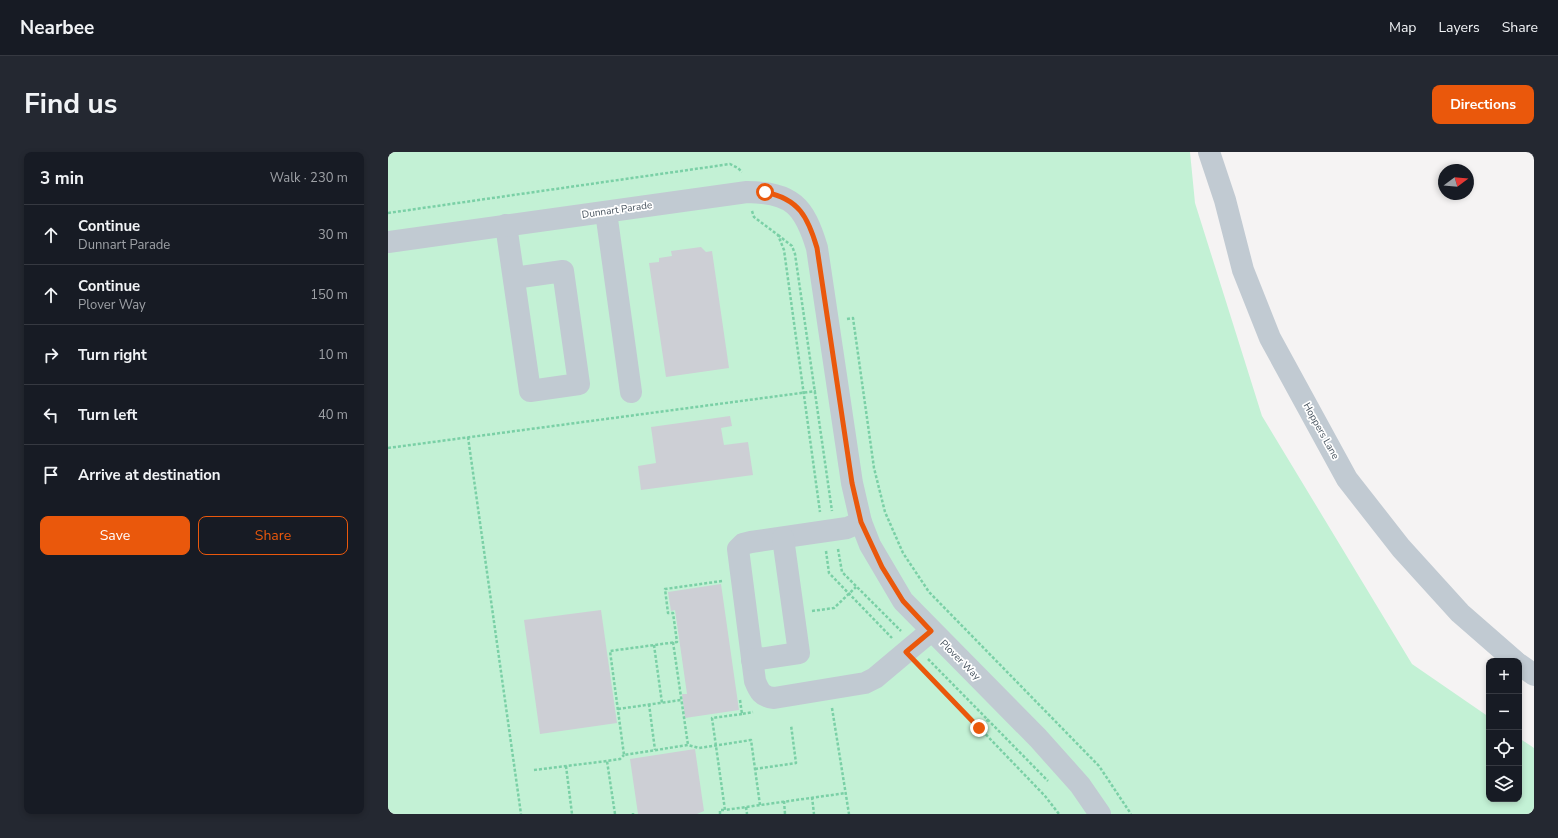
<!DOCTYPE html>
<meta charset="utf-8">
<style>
:root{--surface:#171b24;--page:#242831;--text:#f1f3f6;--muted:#9ea1a6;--line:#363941;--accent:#ea580c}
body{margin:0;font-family:"Nunito Sans",sans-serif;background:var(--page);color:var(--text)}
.controls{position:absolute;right:12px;bottom:12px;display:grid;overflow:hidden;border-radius:8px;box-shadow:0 2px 6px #0003}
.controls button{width:36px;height:36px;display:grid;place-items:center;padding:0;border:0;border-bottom:1px solid var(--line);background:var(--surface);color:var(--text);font:20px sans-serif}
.compass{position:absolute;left:1050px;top:12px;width:36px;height:36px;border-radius:50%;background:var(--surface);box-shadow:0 2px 6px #0003;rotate:74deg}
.stop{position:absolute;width:12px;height:12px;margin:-9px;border:3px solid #ea580c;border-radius:50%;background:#fff}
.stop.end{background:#ea580c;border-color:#fff;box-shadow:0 1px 4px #0008}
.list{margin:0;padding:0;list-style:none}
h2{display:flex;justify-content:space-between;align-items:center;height:52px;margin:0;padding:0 16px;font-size:17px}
h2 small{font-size:13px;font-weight:400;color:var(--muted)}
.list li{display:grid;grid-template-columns:26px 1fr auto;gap:12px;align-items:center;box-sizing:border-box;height:60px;padding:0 16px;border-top:1px solid var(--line)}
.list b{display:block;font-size:15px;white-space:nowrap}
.list p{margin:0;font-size:13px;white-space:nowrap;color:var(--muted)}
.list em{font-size:13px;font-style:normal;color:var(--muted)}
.actions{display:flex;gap:8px;padding:12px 16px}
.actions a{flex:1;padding:9px 0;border:1px solid var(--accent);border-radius:8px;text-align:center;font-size:14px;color:var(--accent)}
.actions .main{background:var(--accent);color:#fff}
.icon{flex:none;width:22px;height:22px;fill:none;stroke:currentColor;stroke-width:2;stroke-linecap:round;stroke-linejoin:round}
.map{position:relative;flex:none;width:1146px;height:662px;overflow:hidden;border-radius:8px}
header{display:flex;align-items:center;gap:24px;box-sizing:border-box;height:56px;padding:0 20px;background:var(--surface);border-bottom:1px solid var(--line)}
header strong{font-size:19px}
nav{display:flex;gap:22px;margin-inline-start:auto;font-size:14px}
.intro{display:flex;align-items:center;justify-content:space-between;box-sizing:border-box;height:96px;padding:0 24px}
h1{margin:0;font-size:28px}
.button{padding:10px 18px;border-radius:8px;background:var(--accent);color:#fff;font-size:14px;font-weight:700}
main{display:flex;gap:24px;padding:0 24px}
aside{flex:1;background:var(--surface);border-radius:8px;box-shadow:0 2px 6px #0003}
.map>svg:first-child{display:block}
.green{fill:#c3f1d5}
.building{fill:#cdcfd5}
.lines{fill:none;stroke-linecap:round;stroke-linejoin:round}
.path{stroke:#7ad0a6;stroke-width:2.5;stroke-dasharray:3 2;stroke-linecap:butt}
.minor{stroke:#c1cad2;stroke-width:22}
.route{stroke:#ea580c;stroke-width:5}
.labels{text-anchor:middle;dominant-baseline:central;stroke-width:3.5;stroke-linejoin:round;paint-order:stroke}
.street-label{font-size:10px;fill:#4a5661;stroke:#fff}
</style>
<header>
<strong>Nearbee</strong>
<nav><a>Map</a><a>Layers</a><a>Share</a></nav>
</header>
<div class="intro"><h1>Find us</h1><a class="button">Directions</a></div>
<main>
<aside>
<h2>3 min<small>Walk · 230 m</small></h2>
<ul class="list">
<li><svg class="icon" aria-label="ahead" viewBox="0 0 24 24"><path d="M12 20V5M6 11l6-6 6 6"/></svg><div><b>Continue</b><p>Dunnart Parade</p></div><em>30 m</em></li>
<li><svg class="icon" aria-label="ahead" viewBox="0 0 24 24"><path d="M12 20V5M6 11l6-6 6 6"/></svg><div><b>Continue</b><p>Plover Way</p></div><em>150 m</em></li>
<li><svg class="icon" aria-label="right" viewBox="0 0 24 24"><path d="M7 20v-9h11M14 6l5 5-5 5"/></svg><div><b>Turn right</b></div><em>10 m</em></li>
<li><svg class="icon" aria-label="left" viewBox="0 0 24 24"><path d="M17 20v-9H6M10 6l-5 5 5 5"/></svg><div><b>Turn left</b></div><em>40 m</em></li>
<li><svg class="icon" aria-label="arrive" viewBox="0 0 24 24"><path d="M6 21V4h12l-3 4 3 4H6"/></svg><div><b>Arrive at destination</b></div></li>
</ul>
<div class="actions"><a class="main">Save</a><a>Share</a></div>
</aside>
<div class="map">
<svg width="1146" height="662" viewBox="0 0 1146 662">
<rect width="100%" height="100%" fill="#f5f3f3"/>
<path class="green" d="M0,0H802L807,51L874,264L1024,512L1101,565V647H1131V586L1146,596V662H0Z"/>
<g class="building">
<path d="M313,95L318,100L324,99L341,216L278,225L261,111L271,110V106L284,104L283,99Z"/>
<path d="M342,264L344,274L333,276L336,293L360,290L365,323L253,338L250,314L268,311L263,275Z"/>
<path d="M333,432L351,558L297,566L294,542H299L287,458L283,459L280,440Z"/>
<path d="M213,458L229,571L152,582L136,468Z"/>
<path d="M307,597L316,659L309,662H250L242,607Z"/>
</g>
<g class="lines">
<g class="path">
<path d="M364,59L366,65L390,83L396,98L432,360"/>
<path d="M0,61L342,12L350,16L354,20"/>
<path d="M390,83L404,94L407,102L444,359"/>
<path d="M459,167L465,166L486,316L497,360L515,401L541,440L711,614L743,662"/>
<path d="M80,285L133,662"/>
<path d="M0,296L428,239"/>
<path d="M450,397L454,420L513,479"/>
<path d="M438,399L441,421L504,486"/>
<path d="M334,429L277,437L280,461H285L289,490L222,499L236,603L300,593L311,596L363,588L372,653"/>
<path d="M424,459L446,456L468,435"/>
<path d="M285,490L300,593"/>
<path d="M266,493L274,551"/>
<path d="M540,507L660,629"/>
<path d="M532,514L657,644L671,662"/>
<path d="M352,548L354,562L365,560"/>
<path d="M261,552L267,598"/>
<path d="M444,556L461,662"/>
<path d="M230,557L293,548"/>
<path d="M354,562L324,566L337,658L458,641"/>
<path d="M591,576L601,567"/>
<path d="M178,614L184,662"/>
<path d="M367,617L408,611L403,573"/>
<path d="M146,618L219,609"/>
<path d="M424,645L426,662"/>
<path d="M396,649L397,662"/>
<path d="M358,655L359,662"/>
<path d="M245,661V662"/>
<path d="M227,662L219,609L232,607L236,603"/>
<path d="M332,662V658H337"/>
</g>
<g class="minor">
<path d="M821,0L837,48L855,118L882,186L959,327L1013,396L1072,461L1127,509"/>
<path d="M218,60L243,240"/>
<path d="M118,73L142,239L191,232L175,119L126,126"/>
<path d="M0,90L359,40C404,41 416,53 429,96L464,331L473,370L482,393L515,449L650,586L692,633L712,662"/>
<path d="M473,370L459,376L363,390L355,392L350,397L367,529C371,539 374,545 386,546L477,531L487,526L543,479"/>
<path d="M364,508L411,501L395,386"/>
<path d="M1131,512L1146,523"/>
</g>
</g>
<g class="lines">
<path class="route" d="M377,40C411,47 420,65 429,96L464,331L473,370L494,415L515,449L543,479L518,500L591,576"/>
</g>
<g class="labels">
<g class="street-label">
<text transform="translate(229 58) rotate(-8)">Dunnart Parade</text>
<text transform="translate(933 279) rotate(61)">Hoppers Lane</text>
<text transform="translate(572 508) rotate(45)">Plover Way</text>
</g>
</g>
</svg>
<div class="controls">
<button>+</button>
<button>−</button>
<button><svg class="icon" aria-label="locate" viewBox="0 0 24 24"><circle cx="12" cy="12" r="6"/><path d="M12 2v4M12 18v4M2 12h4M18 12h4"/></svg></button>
<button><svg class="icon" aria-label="layers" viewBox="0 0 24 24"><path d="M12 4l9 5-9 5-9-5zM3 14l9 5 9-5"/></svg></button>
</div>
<svg class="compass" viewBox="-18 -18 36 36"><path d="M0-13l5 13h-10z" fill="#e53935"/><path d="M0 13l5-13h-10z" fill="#9ea1a6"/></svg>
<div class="stop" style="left:377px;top:40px"></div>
<div class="stop end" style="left:591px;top:576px"></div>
</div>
</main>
